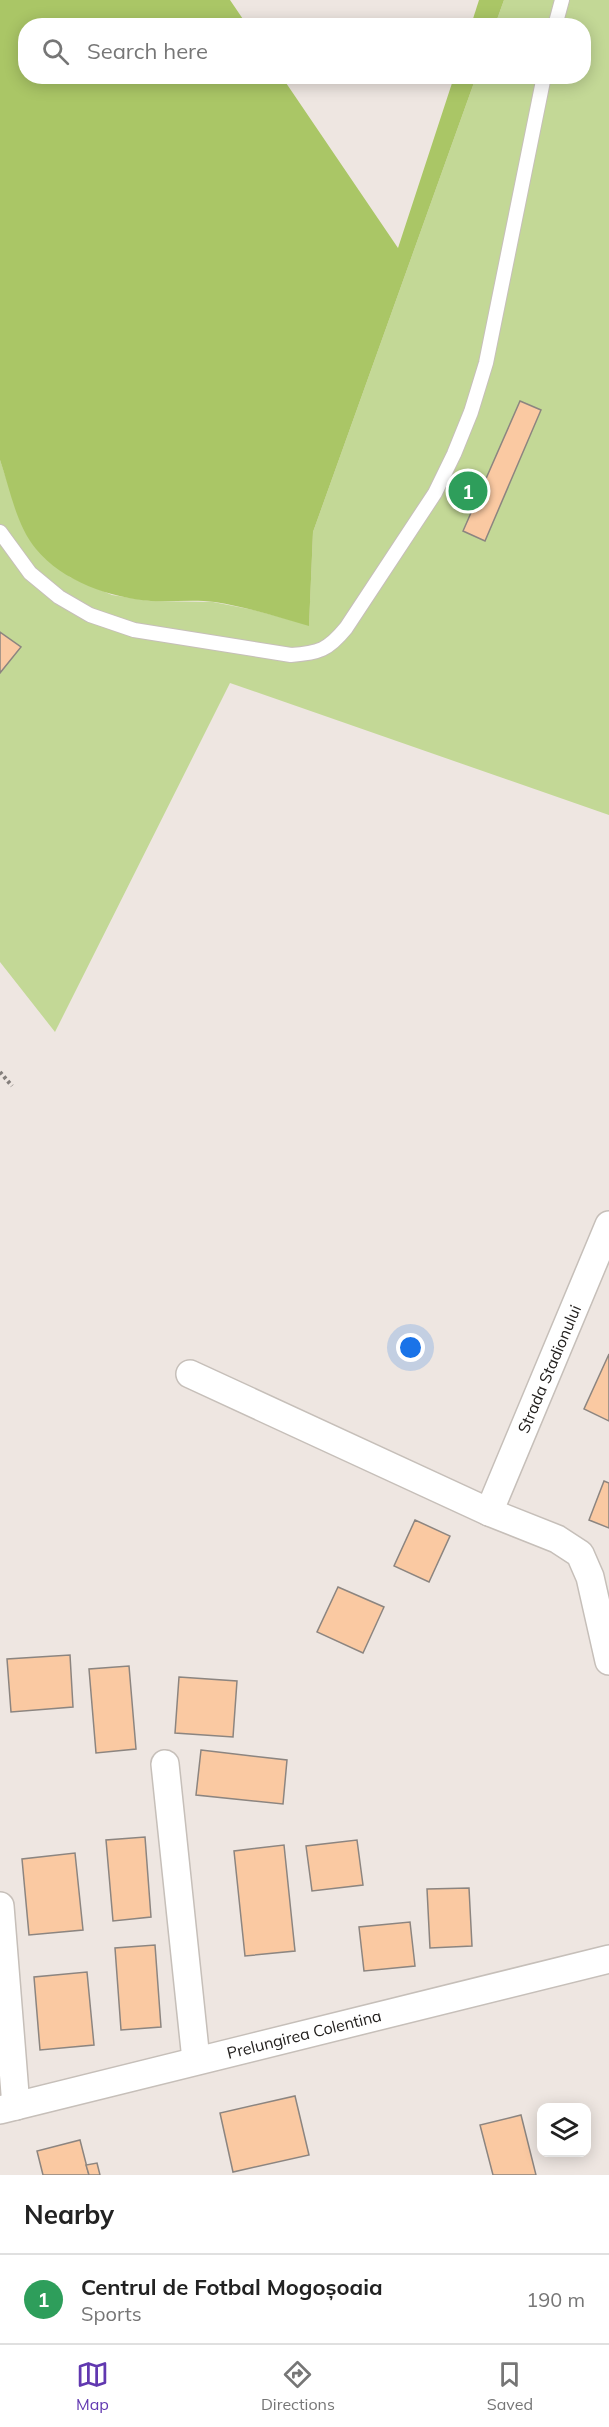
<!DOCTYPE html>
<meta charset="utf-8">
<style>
:root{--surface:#fff;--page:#f2f2f2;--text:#222;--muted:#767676;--line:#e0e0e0;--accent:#6138b0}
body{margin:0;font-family:Mulish,sans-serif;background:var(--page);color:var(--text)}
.controls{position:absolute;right:18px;bottom:18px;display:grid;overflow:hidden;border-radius:12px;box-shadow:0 3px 15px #0003}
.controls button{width:54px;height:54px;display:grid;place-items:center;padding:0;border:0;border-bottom:2px solid var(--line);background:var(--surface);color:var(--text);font:30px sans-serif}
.you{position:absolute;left:411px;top:1348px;width:21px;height:21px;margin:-15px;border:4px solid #fff;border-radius:50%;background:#1a73e8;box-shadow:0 0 0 9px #1a73e833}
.badge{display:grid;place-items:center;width:39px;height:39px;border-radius:50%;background:var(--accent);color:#fff;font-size:20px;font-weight:700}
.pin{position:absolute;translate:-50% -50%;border:3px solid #fff;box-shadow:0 2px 6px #0006}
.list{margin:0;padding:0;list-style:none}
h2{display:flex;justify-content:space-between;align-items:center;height:78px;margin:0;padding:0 24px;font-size:26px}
h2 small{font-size:20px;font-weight:400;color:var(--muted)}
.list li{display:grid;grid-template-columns:39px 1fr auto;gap:18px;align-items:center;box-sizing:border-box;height:90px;padding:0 24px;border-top:2px solid var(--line)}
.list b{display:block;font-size:22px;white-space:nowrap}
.list p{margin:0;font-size:20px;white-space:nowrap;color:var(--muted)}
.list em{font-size:20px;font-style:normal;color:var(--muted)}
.icon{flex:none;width:33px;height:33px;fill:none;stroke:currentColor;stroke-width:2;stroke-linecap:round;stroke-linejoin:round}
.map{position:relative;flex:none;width:609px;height:2175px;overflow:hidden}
.search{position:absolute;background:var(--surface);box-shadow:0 3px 15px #0003;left:18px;right:18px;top:18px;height:66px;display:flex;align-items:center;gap:15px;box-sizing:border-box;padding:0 21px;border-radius:24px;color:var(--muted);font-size:22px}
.sheet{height:168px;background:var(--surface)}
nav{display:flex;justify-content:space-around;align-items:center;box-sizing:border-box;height:84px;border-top:2px solid var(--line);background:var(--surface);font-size:16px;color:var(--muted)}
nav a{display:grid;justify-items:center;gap:3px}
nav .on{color:var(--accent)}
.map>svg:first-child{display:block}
.green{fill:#c3d896}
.forest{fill:#aac666}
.building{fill:#fac9a2;stroke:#8c8580;stroke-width:1.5}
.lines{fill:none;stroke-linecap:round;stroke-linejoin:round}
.lane-casing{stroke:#c6bfb9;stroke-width:16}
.street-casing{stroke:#c6bfb9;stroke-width:30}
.path{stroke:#847f7c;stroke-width:4;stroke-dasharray:3 3;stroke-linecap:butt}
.lane{stroke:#fff;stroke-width:14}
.street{stroke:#fff;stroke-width:27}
.labels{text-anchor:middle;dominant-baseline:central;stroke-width:4.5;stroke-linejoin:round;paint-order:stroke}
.street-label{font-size:16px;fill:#24211f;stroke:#fff}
</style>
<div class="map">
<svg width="609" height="2175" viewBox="0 0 609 2175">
<rect width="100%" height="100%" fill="#eee6e1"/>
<path class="green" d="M504,0H609V815L230,683L55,1032L0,962V460L21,522L70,577L112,595L150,601L213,602L254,610L309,625L313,532L476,77L584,76V26L495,25Z"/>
<g class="forest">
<path d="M0,0H230L247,25L26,26V76L282,77L398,248L454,77H476L313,532L309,626C278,617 247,607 215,602C194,599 172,602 151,601C111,598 62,581 36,549C16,525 10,489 0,460Z"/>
<path d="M479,0H504L495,25H471Z"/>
</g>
<g class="building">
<path d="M520,401L541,410L485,541L463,531Z"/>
<path d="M0,632L21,647L0,673Z"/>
<path d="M609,1354V1421L584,1409Z"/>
<path d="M604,1481L609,1483V1528L589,1520Z"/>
<path d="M415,1520L450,1536L429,1582L394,1566Z"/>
<path d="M338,1587L384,1607L363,1653L317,1632Z"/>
<path d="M70,1655L73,1707L11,1712L7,1659Z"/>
<path d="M129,1666L136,1749L96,1753L89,1669Z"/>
<path d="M179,1677L237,1681L233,1737L175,1733Z"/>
<path d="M201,1750L287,1760L283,1804L196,1795Z"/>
<path d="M145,1837L151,1917L113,1921L106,1840Z"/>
<path d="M357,1840L363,1885L312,1891L306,1846Z"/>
<path d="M284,1845L295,1951L245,1956L234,1851Z"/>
<path d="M75,1853L83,1930L29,1935L22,1859Z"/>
<path d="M469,1888L472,1946L430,1948L427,1889Z"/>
<path d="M410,1922L415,1966L364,1971L359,1927Z"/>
<path d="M155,1945L161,2027L121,2030L115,1948Z"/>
<path d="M87,1972L94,2045L40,2050L34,1977Z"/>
<path d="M295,2096L309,2155L233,2172L220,2113Z"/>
<path d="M521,2115L536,2175H493L480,2125Z"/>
<path d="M80,2140L89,2175H43L37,2151Z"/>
<path d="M97,2163L100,2175H89L86,2165Z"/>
</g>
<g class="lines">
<g class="lane-casing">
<g id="lane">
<path d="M555,26L562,0"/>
<path d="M0,532L30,573L59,597L90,615L134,630L291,655C319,653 328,650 346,628L435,493L454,454L471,412L486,363L544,76"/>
</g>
</g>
<g class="street-casing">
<g id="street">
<path d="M190,1374L489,1512L557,1539L580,1554L590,1577L609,1661"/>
<path d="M489,1512L609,1225"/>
<path d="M165,1764L196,2060"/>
<path d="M0,1906L16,2106"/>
<path d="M0,2110L609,1959"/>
</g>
</g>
<path class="path" d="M0,1072L12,1086"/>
<use href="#lane" class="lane"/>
<use href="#street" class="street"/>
</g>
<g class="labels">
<g class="street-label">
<text transform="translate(549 1369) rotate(-67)">Strada Stadionului</text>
<text transform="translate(304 2034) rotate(-14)">Prelungirea Colentina</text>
</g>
</g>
</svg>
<div class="controls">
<button><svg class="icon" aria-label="layers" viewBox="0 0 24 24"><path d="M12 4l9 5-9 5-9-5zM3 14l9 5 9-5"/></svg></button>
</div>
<div class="you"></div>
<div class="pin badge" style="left:468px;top:491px;background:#2e9e5b">1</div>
<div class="search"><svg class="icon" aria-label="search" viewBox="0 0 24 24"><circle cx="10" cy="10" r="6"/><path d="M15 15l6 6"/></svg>Search here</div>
</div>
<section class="sheet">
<h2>Nearby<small></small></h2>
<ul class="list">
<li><span class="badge" style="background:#2e9e5b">1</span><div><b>Centrul de Fotbal Mogoșoaia</b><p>Sports</p></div><em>190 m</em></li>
</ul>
</section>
<nav>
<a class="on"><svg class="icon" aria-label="map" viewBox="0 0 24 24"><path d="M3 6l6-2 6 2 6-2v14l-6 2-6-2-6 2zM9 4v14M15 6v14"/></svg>Map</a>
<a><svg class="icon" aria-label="directions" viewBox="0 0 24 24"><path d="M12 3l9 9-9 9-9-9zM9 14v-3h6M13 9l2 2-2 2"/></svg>Directions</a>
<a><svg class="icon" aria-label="saved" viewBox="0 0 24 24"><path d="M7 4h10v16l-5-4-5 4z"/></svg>Saved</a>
</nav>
